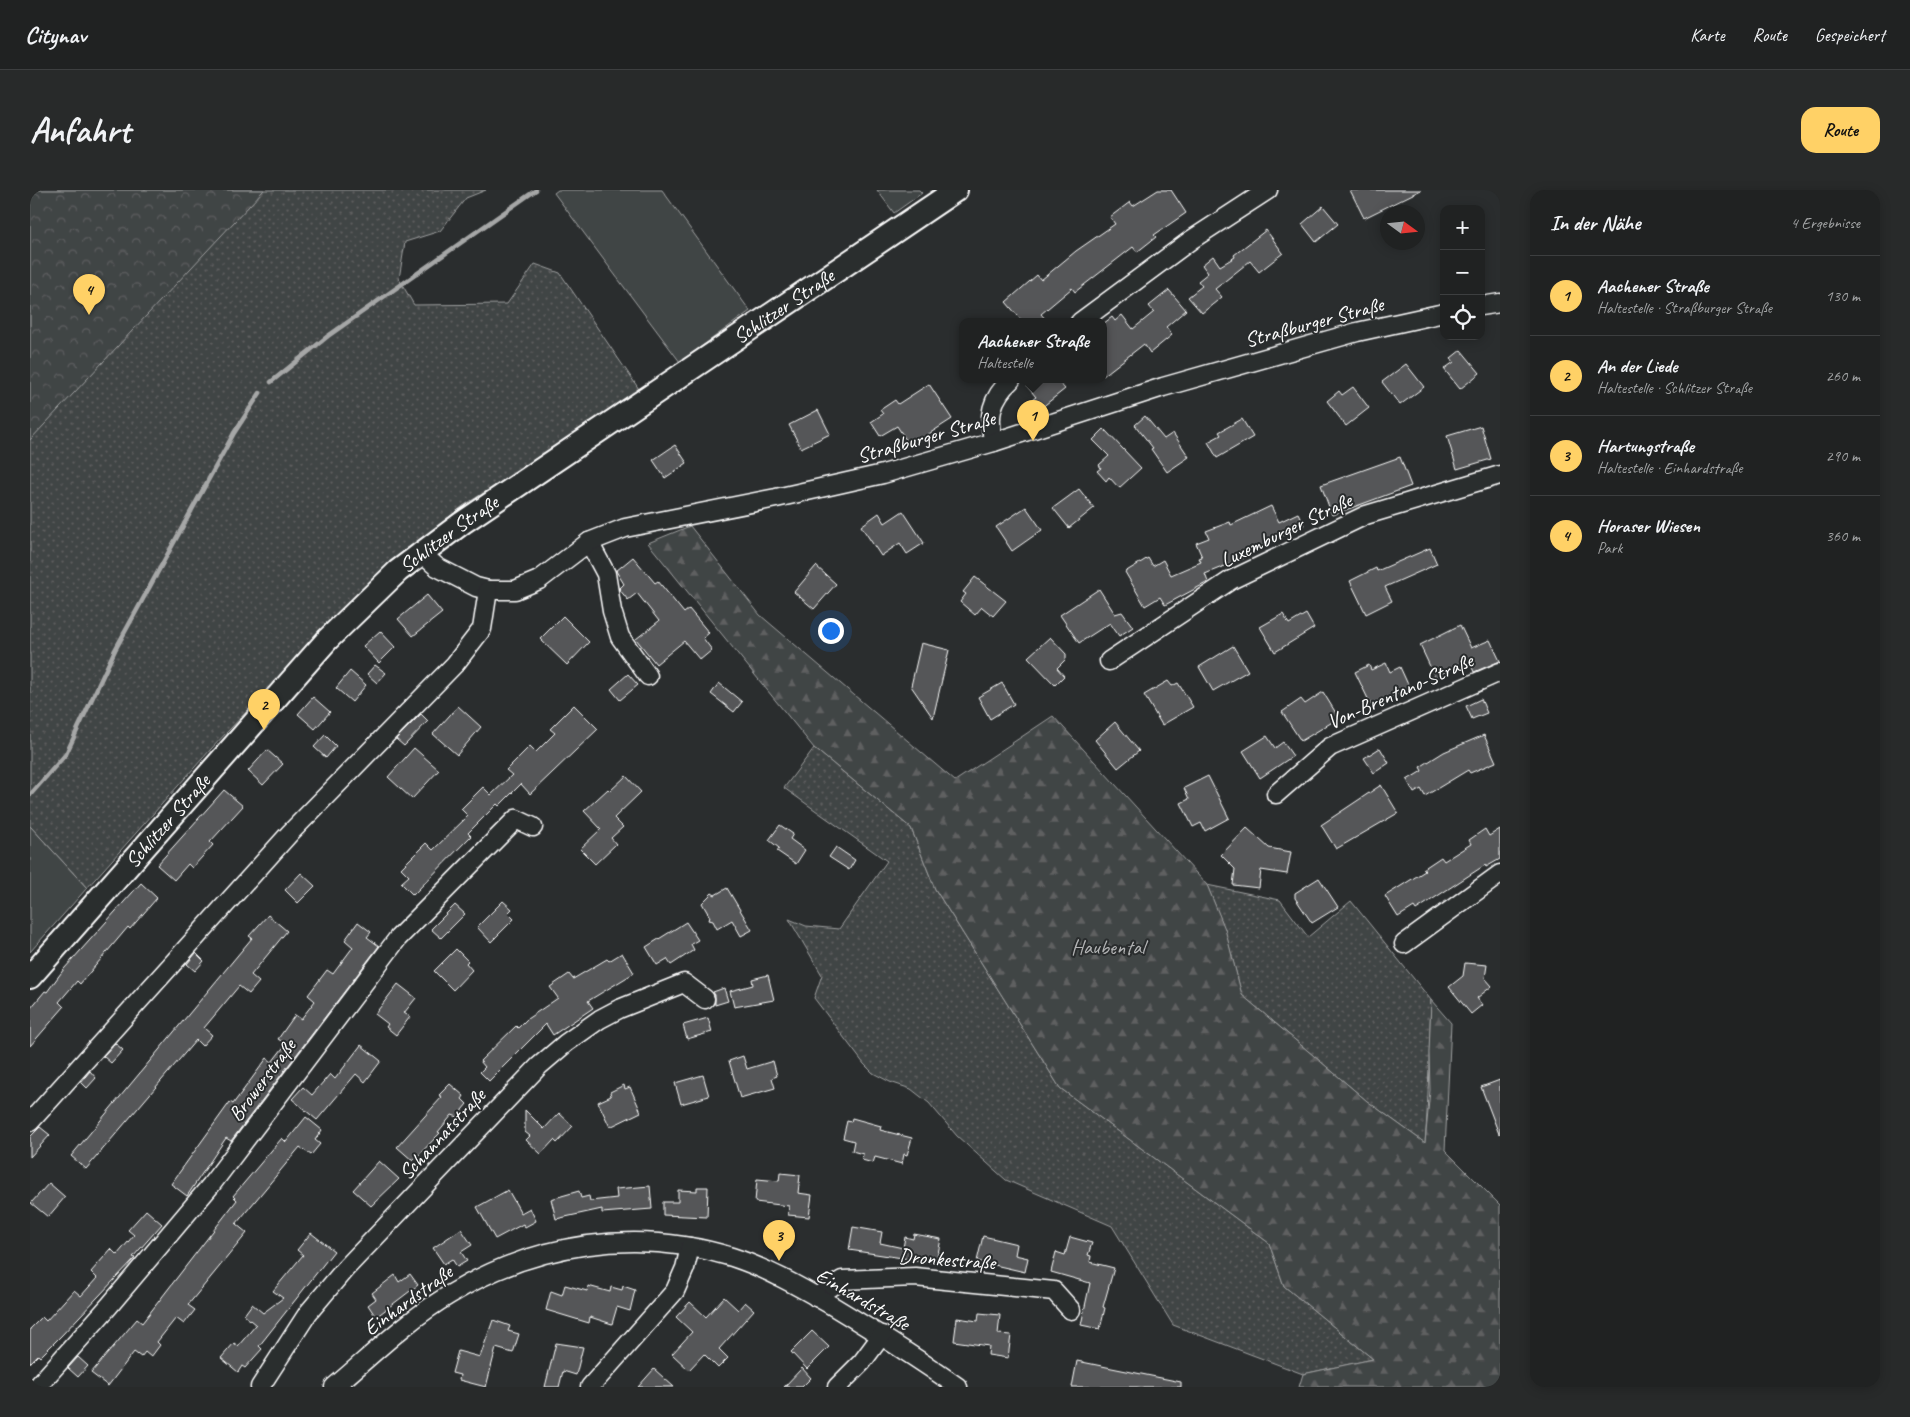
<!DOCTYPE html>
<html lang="de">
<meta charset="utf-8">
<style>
:root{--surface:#202222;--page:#282a2a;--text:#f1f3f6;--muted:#a2a4a5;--line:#3d3f40;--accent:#ffd166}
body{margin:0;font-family:Caveat,sans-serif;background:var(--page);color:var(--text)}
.controls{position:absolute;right:15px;top:15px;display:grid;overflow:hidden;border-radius:10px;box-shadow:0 2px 12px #0003}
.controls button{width:45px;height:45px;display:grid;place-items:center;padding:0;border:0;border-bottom:1px solid var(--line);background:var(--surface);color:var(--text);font:25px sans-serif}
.compass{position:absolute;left:1350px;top:15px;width:45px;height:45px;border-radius:50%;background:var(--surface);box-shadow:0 2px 12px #0003;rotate:105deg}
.you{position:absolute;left:800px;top:440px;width:18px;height:18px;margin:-12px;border:4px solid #fff;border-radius:50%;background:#1a73e8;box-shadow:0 0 0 8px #1a73e833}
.badge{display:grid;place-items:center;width:32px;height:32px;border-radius:50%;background:var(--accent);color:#111;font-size:16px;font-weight:700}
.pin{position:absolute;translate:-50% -41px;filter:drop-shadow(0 1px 2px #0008)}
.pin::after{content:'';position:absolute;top:26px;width:18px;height:15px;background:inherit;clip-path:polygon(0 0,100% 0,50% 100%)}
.popup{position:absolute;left:929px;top:128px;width:148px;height:65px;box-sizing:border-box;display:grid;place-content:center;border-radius:10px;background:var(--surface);filter:drop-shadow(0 1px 4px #0005);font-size:16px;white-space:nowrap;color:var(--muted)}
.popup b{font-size:19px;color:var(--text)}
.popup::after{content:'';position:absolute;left:50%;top:100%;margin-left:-10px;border:10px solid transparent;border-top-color:var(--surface)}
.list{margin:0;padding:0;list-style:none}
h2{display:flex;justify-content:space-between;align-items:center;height:65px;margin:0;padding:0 20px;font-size:21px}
h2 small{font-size:16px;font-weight:400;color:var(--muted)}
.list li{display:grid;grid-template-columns:32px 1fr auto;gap:15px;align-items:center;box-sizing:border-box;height:80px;padding:0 20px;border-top:1px solid var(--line)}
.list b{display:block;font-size:19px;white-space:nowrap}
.list p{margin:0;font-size:16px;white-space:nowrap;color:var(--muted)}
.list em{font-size:16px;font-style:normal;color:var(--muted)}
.icon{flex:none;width:28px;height:28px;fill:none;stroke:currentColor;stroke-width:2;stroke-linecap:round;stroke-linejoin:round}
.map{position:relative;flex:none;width:1470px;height:1197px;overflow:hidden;border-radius:15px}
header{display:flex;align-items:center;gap:30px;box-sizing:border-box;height:70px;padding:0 25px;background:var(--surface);border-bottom:1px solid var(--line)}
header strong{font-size:24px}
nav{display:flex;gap:28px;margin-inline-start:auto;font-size:18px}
.intro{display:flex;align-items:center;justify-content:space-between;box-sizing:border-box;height:120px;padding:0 30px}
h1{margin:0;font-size:35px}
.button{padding:12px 22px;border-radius:15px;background:var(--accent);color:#111;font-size:18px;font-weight:700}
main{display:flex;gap:30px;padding:0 30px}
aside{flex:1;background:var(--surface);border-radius:15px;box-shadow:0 2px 12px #0003}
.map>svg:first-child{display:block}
.grass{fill:url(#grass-dots);stroke:#a0a2a2}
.forest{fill:url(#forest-firs);stroke:#a0a2a2}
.park{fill:url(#park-crowns);stroke:#a0a2a2}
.garden{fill:#414445;stroke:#a0a2a2}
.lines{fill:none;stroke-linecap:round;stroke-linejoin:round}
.stream{stroke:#a6a7a7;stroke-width:4.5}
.building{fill:#555758;stroke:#fff}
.minor-casing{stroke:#fff;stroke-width:21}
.major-casing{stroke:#fff;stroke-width:26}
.minor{stroke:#2a2d2e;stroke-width:18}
.major{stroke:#2a2d2e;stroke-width:22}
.labels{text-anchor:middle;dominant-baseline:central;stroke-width:4;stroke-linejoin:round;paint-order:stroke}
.street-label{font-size:21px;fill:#fff;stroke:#2a2d2e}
.park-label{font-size:21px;fill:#b3b4b5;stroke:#2a2d2e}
</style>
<header>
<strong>Citynav</strong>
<nav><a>Karte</a><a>Route</a><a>Gespeichert</a></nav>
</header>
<div class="intro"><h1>Anfahrt</h1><a class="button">Route</a></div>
<main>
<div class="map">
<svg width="1470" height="1197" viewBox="0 0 1470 1197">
<defs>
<pattern id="grass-dots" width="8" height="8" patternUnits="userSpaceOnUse" patternTransform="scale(1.25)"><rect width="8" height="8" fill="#414445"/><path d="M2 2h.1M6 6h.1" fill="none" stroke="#5e6061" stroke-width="1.8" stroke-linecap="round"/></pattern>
<pattern id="forest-firs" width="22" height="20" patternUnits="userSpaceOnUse" patternTransform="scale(1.25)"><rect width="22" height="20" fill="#414445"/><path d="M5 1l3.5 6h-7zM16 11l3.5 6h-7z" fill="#5e6061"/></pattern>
<pattern id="park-crowns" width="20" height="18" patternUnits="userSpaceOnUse" patternTransform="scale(1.25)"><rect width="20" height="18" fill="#414445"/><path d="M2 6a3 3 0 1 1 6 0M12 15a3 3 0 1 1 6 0" fill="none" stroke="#5e6061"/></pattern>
</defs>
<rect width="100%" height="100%" fill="#2a2d2e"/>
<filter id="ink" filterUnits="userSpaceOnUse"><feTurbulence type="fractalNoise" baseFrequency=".02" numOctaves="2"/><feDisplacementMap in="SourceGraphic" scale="10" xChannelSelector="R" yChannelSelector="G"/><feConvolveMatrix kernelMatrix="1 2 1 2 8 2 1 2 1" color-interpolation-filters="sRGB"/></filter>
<g filter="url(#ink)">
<g class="grass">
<path d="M0,0H456L436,8L410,41L375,52L369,89L384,115L477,114L505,74L530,83L611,202L433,316L346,385L181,559L57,698L0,636Z"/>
<path d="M784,558L881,638L905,699L1030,898L1239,1053L1254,1096L1343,1169L1273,1184L1143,1135L1082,1036L976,990L927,946L899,913L881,899L860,892L843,883L834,874L784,808L792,785L759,729L776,736L809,739L857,671L754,598Z"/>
<path d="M1177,695L1250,710L1278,747L1321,711L1401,810C1399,858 1399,906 1395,953L1337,911L1212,805L1195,740Z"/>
</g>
<path class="forest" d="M660,336L730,425L925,591L1023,526L1177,695L1195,739L1212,805L1337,911L1395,953L1400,900L1399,863L1401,810L1421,833L1415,960L1470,1015V1197H1269L1273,1184L1343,1169L1254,1096L1239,1053L1030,898L905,699L881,638L784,558L618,353Z"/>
<path class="park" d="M0,0H234L0,250Z"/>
<g class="garden">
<path d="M528,0H632L720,121L650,172L524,3Z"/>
<path d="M847,0H889L892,3L864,23Z"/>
<path d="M0,636L57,698L0,762Z"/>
</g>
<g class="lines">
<g class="stream">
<path d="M241,192L298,146L506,0"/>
<path d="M0,605L36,564L85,460L204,243L230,203"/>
</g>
</g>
<g class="building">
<path d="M1128,0H1141L1156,23L1124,45L1126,47L1107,62L1103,57L1045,102L1042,98L1011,124L1018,132H993L976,112L1007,85L1011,90L1046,61L1085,34L1080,27L1100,12L1103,16Z"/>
<path d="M1320,0H1391L1334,28Z"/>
<path d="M1293,16L1308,34L1286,52L1272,34Z"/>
<path d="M1236,40L1253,63L1229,82L1220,71L1185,99L1192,107L1172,123L1158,107L1172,96L1168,91L1178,83L1172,75L1183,66L1190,76L1205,67L1204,65Z"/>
<path d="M1139,100L1156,120L1136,137L1142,145L1120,163L1114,154L1073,186V134L1082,127L1085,131L1092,125L1103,139L1124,122L1119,116Z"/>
<path d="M1431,160L1450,183L1430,199L1414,179L1424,172L1421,168Z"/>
<path d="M1376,174L1394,197L1370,215L1352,192Z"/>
<path d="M1006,190H1027L1035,199L1006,222L998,213L1006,207L997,196Z"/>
<path d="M899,194L922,229L880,256L867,236L850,246L841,232L853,224L850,220L865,210L868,214Z"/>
<path d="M1323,197L1339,218L1316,236L1297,211L1309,201L1312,205Z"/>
<path d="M788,220L800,244L771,258L759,235Z"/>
<path d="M1115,226L1134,249L1143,243L1159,267L1137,282L1121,259L1123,258L1105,235Z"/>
<path d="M1212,229L1223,247L1187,268L1178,252L1191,245L1189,242Z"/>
<path d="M1451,236L1461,269L1427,279L1417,246Z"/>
<path d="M1074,239L1111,278L1089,298L1079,287L1076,291L1067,281L1071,278L1069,275L1079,266L1063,250Z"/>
<path d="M645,255L657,273L635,288L623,270Z"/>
<path d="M1370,267L1381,296L1302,325L1291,295Z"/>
<path d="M1049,299L1064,318L1039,338L1023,318Z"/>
<path d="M1241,316L1249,332L1268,323L1274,335L1213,365L1214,368L1175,384L1178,392L1135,415L1130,407L1115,416L1095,382L1118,368L1123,376L1133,370L1141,385L1171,372L1169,368L1172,367L1166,353L1179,348L1176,341L1200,332L1201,335Z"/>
<path d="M996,317L1012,340L982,361L966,337Z"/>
<path d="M873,321L894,353L877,364L870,353L851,366L831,336L849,323L855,333Z"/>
<path d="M1400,358L1407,374L1355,397L1362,411L1336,424L1320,391L1346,378L1347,381Z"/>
<path d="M603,367L625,393L628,391L654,423L659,419L679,443L673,448L682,460L670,470L654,451L626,474L606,449L629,431L607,403L598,410L589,399L594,394L586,381Z"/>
<path d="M786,376L806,394L784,419L764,402Z"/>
<path d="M945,387L976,411L963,426L952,417L945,425L930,412L936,404L933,402Z"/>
<path d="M1069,399L1085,424L1092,422L1103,437L1089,446L1080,433L1049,453L1030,425Z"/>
<path d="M397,405L412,423L383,446L368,429Z"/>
<path d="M1253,424L1259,434L1276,424L1284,438L1245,462L1230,437Z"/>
<path d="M533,426L559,452L537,475L510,449Z"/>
<path d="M1430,435L1441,458L1460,450L1470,471L1444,482L1439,470L1405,487L1390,455Z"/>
<path d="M350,441L365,457L349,473L333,456Z"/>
<path d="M1020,447L1036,464V469L1027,478L1034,486L1025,495L998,467Z"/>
<path d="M891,453L919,460L903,528L881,496Z"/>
<path d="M1203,456L1218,481L1183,501L1169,477Z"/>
<path d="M1356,473L1360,482L1370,477L1380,499L1341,515L1325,482L1339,475L1341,480Z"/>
<path d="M345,475L356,483L347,493L337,484Z"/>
<path d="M320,481L336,495L322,512L306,498Z"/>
<path d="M598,484L608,495L590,510L581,499Z"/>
<path d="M1138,491L1142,496L1148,493L1163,517L1132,535L1114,505Z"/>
<path d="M689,493L712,512L704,522L681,504Z"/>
<path d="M972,493L984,514L960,529L948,507Z"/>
<path d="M1293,502L1309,528L1271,551L1252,522L1271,509L1275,514Z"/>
<path d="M283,507L300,522L285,539L268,524Z"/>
<path d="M1451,509L1457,523L1442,529L1436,516Z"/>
<path d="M544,515L568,539L500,604L491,594L469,616L467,614L438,643L441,646L383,705L371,693L379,686L371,678L396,653L403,660L438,626L431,619L453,597L461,605L482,585L476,580L500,556L506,562L525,543L520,539Z"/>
<path d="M428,516L451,537L427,565L403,544Z"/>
<path d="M391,524L398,531L374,556L366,549Z"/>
<path d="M1085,532L1109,561L1088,578L1065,550Z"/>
<path d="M295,545L306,556L296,568L284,557Z"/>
<path d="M1454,545L1466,572L1440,583L1438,580L1395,606L1391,599L1384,603L1377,590L1392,581L1390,577L1414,562Z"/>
<path d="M1237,546L1245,558L1253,552L1263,566L1230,588L1213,561Z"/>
<path d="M384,558L409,580L382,609L358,587Z"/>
<path d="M1350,558L1359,573L1344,583L1334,568Z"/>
<path d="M237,560L253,574L233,595L218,581Z"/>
<path d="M596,586L611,602L584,628L593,637L581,648L586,654L565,674L550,659L571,639L554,621L578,599L580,601Z"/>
<path d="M1178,586L1199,628L1175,641L1171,633L1163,637L1151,613L1159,609L1154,598Z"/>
<path d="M1351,595L1368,623L1306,659L1291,635Z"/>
<path d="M194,600L213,616L180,652L183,655L162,678L158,674L144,690L127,675Z"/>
<path d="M750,635L763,644L760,649L775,660L766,674L747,661L749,658L739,650Z"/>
<path d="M1217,638L1239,658L1261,662L1257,684L1231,680L1229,698L1203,695L1205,679L1191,665Z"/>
<path d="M1455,639L1459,646L1470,639V669L1456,677L1455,675L1386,720L1384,717L1368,727L1355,706L1395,681L1393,679L1411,667L1414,671L1441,654L1439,650Z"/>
<path d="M806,657L825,670L819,680L799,667Z"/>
<path d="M271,683L285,696L268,713L255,700Z"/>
<path d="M1289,688L1308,717L1282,733L1265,708V703Z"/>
<path d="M111,693L127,708L100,739L98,737L50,794L47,791L29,812L34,817L0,856V819L15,801L17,802L34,779Z"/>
<path d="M697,698L722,740L711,746L702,730L687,739L683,731L679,730L680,727L672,713L682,703L685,705Z"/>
<path d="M473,711L482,719L478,723L484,729L461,752L447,737Z"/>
<path d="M425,715L435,724L411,748L401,739Z"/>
<path d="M238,725L257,741L221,785L229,792L219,804L209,796L174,838L182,845L172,856L166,850L56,979L41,966L222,748L219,746Z"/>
<path d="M328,732L341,742L337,747L349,756L201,951L196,948L157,1006L141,994L200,912L203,914L237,868L242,872L256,854L248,849L265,825L271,829L285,811L278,805L297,780L303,784L323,757L315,750Z"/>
<path d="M656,732L668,750L661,754L664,760L641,775L637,769L627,775L616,757Z"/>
<path d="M426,759L438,771L436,773L442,780L423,800L404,781Z"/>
<path d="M166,763L174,771L165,781L157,774Z"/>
<path d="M592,763L604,783L558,811L563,818L523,845L516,834L459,891L450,882L455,877L450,871L486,836L488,838L497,829L528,808L520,797L539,784L543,789L577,769L579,771Z"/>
<path d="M1435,773L1457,775L1455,788L1462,796L1447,808L1452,815L1441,824L1419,797L1433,786Z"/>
<path d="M738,785L744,810L704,817L700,801L723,795L722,789Z"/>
<path d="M368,794L386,808L374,823L380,827L366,845L356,837L358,834L345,824Z"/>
<path d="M694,798L698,811L685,815V805L683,802Z"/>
<path d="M678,828L682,842L657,849L653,835Z"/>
<path d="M85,853L93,860L81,873L73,866Z"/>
<path d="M331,855L351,871L335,892L326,884L287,930L262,909L273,897L282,905L300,884L305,889Z"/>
<path d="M713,866L717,879L743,871L747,886L742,888L745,898L710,908L699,871Z"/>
<path d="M60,881L66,888L57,898L51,892Z"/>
<path d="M673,885L679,906L651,914L645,893Z"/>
<path d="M1470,890V943L1469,944L1451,897Z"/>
<path d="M420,894L434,906L432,909L437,914L432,920L431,928L422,925L408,942L410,943L383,971L367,957L412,907L409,905Z"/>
<path d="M594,895L595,899L600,897L611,922L580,937L568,912L581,906L580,902Z"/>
<path d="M495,920L514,939L529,923L543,936L527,953L524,950L511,964L496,950L500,946L495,942Z"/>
<path d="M276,927L292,940L285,950L290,954L281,965L270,957L206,1034L217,1043L158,1115L165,1120L154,1134L146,1128L127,1152L130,1155L121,1167L115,1162L111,1167L104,1162L78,1196L61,1183L107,1129L112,1133L207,1010L203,1006L252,948L256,952Z"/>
<path d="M822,928L851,936L850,940L882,948L877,965L874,964L872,974L845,967L843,973L832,970L833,964L822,961L824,951L813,948L817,931L821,932Z"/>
<path d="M10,937L20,945L0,967V947Z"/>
<path d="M349,971L369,989L341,1016L323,1000Z"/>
<path d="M750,983L770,985L768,1003L782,1005L779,1027L758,1025L759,1016L725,1012L727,989L749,991Z"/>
<path d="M19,993L35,1007L18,1027L1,1013Z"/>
<path d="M620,996L622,1019L572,1023V1019L526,1029L521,1009L549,1001L551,1008L559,1006L560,1011L587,1008L586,999Z"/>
<path d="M667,997H678L677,1027L633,1025V1012H648V1000L667,1001Z"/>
<path d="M478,1000L491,1023L500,1018L506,1031L495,1037L493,1034L465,1049L447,1017Z"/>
<path d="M116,1020L132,1034L103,1067L105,1068L31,1146L10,1167L8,1165L0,1173V1139L12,1127L16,1131L44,1100L51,1106L67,1088L61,1082L81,1059L87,1065L104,1045L98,1040Z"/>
<path d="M823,1037L852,1042L850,1053L873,1058L875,1047L883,1049L884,1044L911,1049L906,1073L819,1060Z"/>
<path d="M431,1039L442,1055L431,1062L437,1071L427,1077L422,1069L414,1074L403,1058Z"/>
<path d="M281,1043L304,1061L229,1156L232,1159L215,1178L212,1176L208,1182L191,1168L204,1153L208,1156L226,1135L214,1125L222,1114L233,1123L253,1108L243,1101L273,1065L267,1060Z"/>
<path d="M953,1046L987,1054L985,1065L998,1068L995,1082L947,1071Z"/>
<path d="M1040,1047L1062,1053L1058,1065L1061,1066L1060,1072L1084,1078L1073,1117L1075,1118L1070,1139L1051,1135L1060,1093L1021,1082L1026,1062L1035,1065Z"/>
<path d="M380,1084L388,1095L346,1127L338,1115L346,1109L342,1103L365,1085L369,1092Z"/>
<path d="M535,1095L557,1101L558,1096L580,1102L581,1097L592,1100L593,1096L605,1100L600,1121L587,1117L582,1134L560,1127L559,1133L516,1120L521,1101L532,1105Z"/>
<path d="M694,1107L708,1120L715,1112L724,1120L689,1159L698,1168L688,1178L674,1164L659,1180L642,1164L662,1142L646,1127L660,1112L676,1127Z"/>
<path d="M949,1123L970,1125L968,1144L981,1145L978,1168L958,1165L959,1156L924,1151L927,1128L948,1131Z"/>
<path d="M463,1130L480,1136L478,1141L489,1144L483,1163L466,1158L456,1197L429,1190L430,1185L422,1183L428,1161L450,1167Z"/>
<path d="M782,1141L799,1157L777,1179L761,1162Z"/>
<path d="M526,1153L553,1157L546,1185L533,1181L529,1197H515Z"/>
<path d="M48,1167L58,1176L48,1187L38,1178Z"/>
<path d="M1047,1171L1151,1192V1197H1042Z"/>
<path d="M772,1178L781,1188L772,1197H754Z"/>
<path d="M624,1179L644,1197H608Z"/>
</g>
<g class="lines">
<g class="minor-casing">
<g id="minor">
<path d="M1451,116L1470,113"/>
<path d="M1050,132L1161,50L1238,0"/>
<path d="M964,252C957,227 961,208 981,190"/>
<path d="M559,352L576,384L582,421L590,447L618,486"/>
<path d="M390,362L407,377L446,397L458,400H485L509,390L559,352L595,338L746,308L853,284L964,252L1133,197L1327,142L1414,123"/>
<path d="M1079,471L1201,390L1336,325L1470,285"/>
<path d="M1246,604L1300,557L1470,482"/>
<path d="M1374,754L1470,684"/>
<path d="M0,932L260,643L425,474L452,439L458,400"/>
<path d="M786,1107L812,1090L885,1087L1024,1101L1041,1120"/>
<path d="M7,1197L79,1116L181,995L368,748L486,629L503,637"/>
<path d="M230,1197L278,1123L315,1079L509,876L536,853L570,829L589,819L654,793L675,809"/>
<path d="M304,1197C341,1166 377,1130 419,1105C504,1053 606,1037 702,1067C736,1078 770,1097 801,1115C844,1141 886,1167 928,1197"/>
<path d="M560,1197L645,1101L655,1078L660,1057"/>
<path d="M807,1197L832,1172L852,1145"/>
</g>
</g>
<g class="major-casing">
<g id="major">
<path id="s1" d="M0,787L298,449L368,381L432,333L926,0"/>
</g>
</g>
<use href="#minor" class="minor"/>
<use href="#major" class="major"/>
</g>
</g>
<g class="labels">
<g class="street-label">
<text stroke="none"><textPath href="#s1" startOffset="1016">Schlitzer Straße</textPath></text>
<text transform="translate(1284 132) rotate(-15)">Straßburger Straße</text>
<text transform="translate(896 247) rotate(-16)">Straßburger Straße</text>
<text transform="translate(1256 340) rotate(-26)">Luxemburger Straße</text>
<text stroke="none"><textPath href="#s1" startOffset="611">Schlitzer Straße</textPath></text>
<text transform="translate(1370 501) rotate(-24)">Von-Brentano-Straße</text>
<text stroke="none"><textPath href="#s1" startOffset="208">Schlitzer Straße</textPath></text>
<text transform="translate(232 890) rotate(-53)">Browerstraße</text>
<text transform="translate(412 944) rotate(-47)">Schannatstraße</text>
<text transform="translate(917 1069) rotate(4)">Dronkestraße</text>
<text transform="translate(833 1109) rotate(30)">Einhardstraße</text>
<text transform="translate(378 1110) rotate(-36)">Einhardstraße</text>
</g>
<g class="park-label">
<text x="1078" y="757">Haubental</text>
</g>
</g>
</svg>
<div class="controls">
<button>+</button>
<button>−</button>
<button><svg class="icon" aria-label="locate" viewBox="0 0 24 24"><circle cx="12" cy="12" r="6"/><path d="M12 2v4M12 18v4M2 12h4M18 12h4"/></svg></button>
</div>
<svg class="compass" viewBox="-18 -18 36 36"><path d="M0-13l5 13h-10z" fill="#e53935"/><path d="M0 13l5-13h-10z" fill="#a2a4a5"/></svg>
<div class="you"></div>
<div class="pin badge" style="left:1003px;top:251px">1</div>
<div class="popup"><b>Aachener Straße</b>Haltestelle</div>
<div class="pin badge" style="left:234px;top:540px">2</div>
<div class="pin badge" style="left:749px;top:1071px">3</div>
<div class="pin badge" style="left:59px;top:125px">4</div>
</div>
<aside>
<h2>In der Nähe<small>4 Ergebnisse</small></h2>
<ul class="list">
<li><span class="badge">1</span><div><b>Aachener Straße</b><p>Haltestelle · Straßburger Straße</p></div><em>130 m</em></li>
<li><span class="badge">2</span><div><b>An der Liede</b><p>Haltestelle · Schlitzer Straße</p></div><em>260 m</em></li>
<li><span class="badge">3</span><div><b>Hartungstraße</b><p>Haltestelle · Einhardstraße</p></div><em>290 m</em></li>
<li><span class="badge">4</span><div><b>Horaser Wiesen</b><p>Park</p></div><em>360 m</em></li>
</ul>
</aside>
</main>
